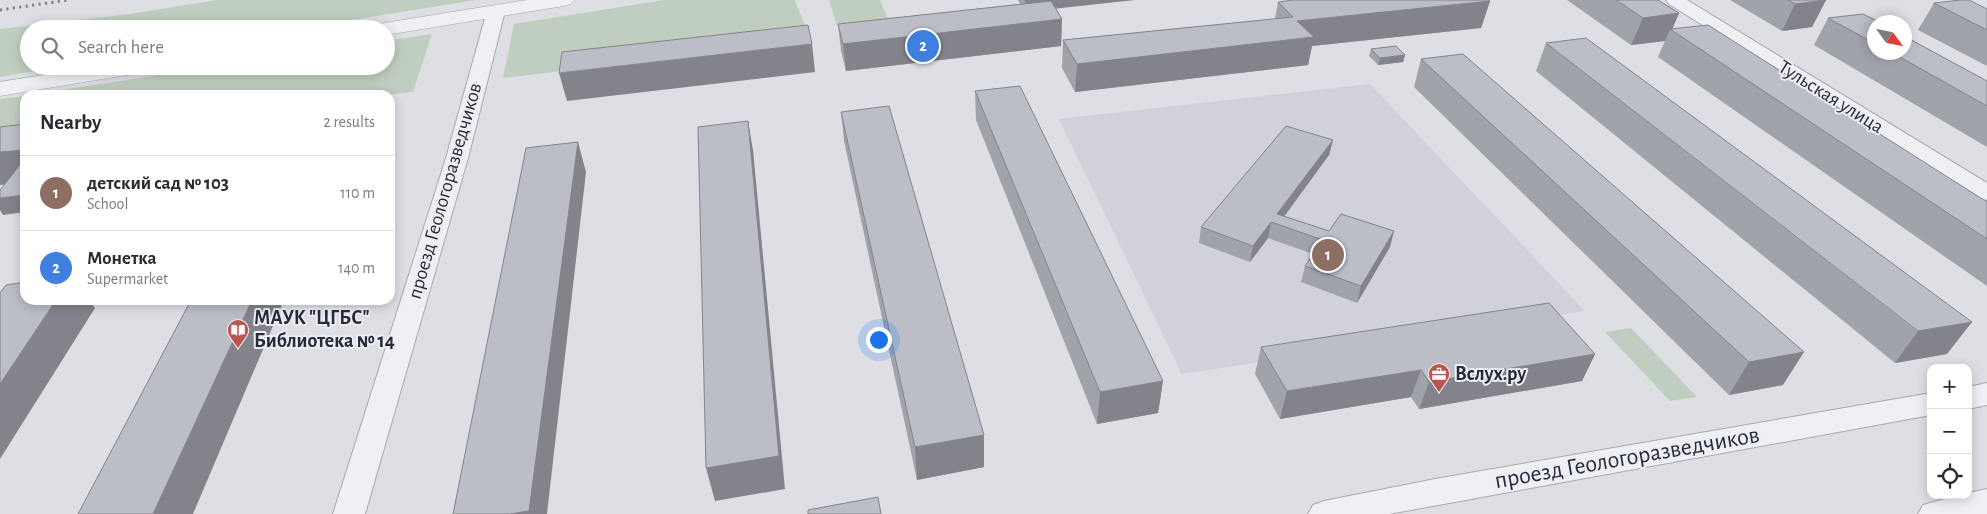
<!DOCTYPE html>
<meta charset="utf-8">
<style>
:root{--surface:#fff;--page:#f7f7f7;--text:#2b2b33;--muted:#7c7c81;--line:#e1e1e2;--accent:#be544f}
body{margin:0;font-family:"Alegreya Sans",sans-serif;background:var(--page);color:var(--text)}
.controls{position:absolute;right:15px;bottom:15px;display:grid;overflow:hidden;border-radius:10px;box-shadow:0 2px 12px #0003}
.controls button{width:45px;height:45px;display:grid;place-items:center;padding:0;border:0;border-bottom:1px solid var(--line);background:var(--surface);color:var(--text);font:25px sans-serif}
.compass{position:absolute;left:1867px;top:15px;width:45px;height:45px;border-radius:50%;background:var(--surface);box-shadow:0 2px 12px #0003;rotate:123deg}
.you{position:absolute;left:878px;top:339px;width:18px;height:18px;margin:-12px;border:4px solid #fff;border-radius:50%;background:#1a73e8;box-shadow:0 0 0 8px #1a73e833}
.badge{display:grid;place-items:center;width:32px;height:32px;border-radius:50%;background:var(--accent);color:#fff;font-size:16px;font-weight:700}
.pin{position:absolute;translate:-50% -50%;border:2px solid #fff;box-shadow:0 1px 5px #0006}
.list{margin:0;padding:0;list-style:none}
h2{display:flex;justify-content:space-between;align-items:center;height:65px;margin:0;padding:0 20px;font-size:21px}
h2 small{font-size:16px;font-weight:400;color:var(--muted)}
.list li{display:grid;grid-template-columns:32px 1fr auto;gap:15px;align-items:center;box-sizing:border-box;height:75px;padding:0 20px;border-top:1px solid var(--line)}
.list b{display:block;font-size:19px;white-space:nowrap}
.list p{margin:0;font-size:16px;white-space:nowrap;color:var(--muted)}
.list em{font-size:16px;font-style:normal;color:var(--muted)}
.icon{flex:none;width:28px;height:28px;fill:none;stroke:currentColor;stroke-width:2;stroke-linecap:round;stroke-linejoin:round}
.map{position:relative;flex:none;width:1987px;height:514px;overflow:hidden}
.search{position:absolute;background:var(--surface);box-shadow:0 2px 12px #0003;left:20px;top:20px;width:375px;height:55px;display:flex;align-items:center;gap:12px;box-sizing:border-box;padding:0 18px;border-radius:28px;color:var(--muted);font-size:19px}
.panel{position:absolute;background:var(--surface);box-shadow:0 2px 12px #0003;left:20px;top:90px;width:375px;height:215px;border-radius:15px}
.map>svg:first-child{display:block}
.built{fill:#d0d1da}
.green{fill:#c0cebf}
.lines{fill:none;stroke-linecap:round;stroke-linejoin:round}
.minor-casing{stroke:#a7a9b2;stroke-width:2}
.tertiary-casing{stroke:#a7a9b2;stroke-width:1}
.minor{fill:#eff0f4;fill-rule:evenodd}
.tertiary{fill:#eff0f4;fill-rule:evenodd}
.rail{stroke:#797c8d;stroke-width:3;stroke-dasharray:2 4.5;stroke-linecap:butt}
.wall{fill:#a1a3ab}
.shaded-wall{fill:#83848b}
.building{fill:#bbbdc7;stroke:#83848b}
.labels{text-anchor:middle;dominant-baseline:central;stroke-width:4;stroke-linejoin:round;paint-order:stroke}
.street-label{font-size:20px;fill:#282b3a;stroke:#eceef3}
.poi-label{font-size:20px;font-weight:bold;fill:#282b3a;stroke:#eceef3;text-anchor:start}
.near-street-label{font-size:24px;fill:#282b3a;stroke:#eceef3}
</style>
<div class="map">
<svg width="1987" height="514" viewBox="0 0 1987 514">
<rect width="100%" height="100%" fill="#dddfe5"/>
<path class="built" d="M1370,84L1585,311L1182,374L1059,119Z"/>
<g class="green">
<path d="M217,0H476L296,29H29V66H65L0,77V29L130,14Z"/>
<path d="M664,0H795L811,41L503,78L514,24Z"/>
<path d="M829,0H880L888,19L837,26Z"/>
<path d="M432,34L413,92L385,95H29L218,66H386V41Z"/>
<path d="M25,96V137L0,140V99Z"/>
<path d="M1631,328L1697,397L1670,401L1605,332Z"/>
</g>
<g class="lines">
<g class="minor-casing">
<g id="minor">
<path d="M1666,0H1687L1987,183V200L1979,198L1669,4Z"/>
<path d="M496,6L502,7L505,11L468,158L365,514H333L446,158L487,11L490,7Z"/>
<path d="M1987,383V405L1968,409V387Z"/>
<path d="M1931,393V415L1389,514H1308L1313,505L1324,501L1435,479Z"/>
<path d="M1987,489V514H1918L1923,505L1959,495H1968V493Z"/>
</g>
</g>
<g class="tertiary-casing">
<g id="tertiary">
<path d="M527,0H574L571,4L564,6L386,35V29H374L377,25L384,23Z"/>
<path d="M102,66H156L153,71L145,72L0,96V82Z"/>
</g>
</g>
<use href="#minor" class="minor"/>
<use href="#tertiary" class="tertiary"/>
<path class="rail" d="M0,10L68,0"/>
</g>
<g class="wall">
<path d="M1018,0H1134L1056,8L1062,19L1061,46L846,71L841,51L838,24L1020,4Z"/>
<path d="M1567,0H1658L1679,13L1672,29L1987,202V286L1658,57L1665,41L1631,45Z"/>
<path d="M1730,0H1826L1812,27L1782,31Z"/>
<path d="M1490,1L1481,28L1312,46L1308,65L1075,92L1062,68L1063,40L1275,19L1278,2Z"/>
<path d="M1934,3L1987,9V66L1918,30Z"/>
<path d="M1828,18L1874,22V52H1904L1987,81V147L1814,45Z"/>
<path d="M1546,43L1947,354L1895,363L1536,71Z"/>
<path d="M1371,49L1405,55L1403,62L1378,65L1369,56Z"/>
<path d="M1421,59L1783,385L1729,395L1414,87Z"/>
<path d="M975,91L1163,381L1158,413L1097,424L976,120Z"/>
<path d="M841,112L984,467L917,480L844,141Z"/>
<path d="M1333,140L1329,155L1284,216L1329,231L1390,247L1357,303L1301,282L1305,266L1313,254L1268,238L1250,262L1199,243L1201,227Z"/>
<path d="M1261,347L1595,354L1582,381L1419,409L1411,397L1280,419L1255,374Z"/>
</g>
<g class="shaded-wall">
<path d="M1025,0H1134L1025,12Z"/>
<path d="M1826,0L1812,27L1782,31L1795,4Z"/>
<path d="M1490,1L1481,28L1312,46L1308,65L1075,92L1077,64L1297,21Z"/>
<path d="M1679,13L1672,30L1670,29L1665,41L1631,45L1643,18Z"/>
<path d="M1062,19L1061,46L846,71L843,44Z"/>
<path d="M812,44L815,72L567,101L559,73Z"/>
<path d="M1405,55L1403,62L1378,65L1380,58Z"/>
<path d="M748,121L753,150L785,489L715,501L706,468Z"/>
<path d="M1333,140L1329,155L1278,225L1277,214Z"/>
<path d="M578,142L586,172L547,514H510Z"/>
<path d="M25,150V182L0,185V152Z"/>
<path d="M25,195V212L3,215L0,210V198Z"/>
<path d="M1271,222L1268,238L1250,262L1253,246Z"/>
<path d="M1394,231L1390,247L1357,303L1361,286Z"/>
<path d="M56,300H89L95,308L0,459V384Z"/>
<path d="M252,300H284L193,514H153Z"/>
<path d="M1972,322L1947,354L1895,363L1918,331Z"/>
<path d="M1804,352L1783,385L1729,395L1749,362Z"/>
<path d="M1595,354L1582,381L1419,409L1429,382Z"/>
<path d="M1421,370L1411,397L1280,419L1287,391Z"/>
<path d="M1163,381L1158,413L1097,424L1100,392Z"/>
<path d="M984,435V467L917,480L915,447Z"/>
</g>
<g class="building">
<path d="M1293,0H1488L1490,1L1297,21L1314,37L1077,64L1063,40L1293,17L1278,2Z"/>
<path d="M1616,0H1658L1679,13L1643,18Z"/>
<path d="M1788,0H1826L1795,4Z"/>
<path d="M1960,0H1969L1987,9V30L1934,3Z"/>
<path d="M1051,1L1062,19L843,44L838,24Z"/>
<path d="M1863,14L1879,22H1874V43L1828,18Z"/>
<path d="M808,25L812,44L559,73L562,52Z"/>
<path d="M1708,25L1987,202V239L1670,29Z"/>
<path d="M1904,36L1987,81V106L1891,52H1904Z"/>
<path d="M1586,38L1972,322L1918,331L1546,43Z"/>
<path d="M1396,46L1405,55L1380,58L1371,49Z"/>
<path d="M1463,54L1804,352L1749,362L1421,59Z"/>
<path d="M1020,86L1163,381L1100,392L975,91Z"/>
<path d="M317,91L316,95H286Z"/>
<path d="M889,106L984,435L915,447L841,112Z"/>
<path d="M748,121L779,456L706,468L698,127Z"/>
<path d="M25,124V150L0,152V127Z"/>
<path d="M1286,126L1333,140L1277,214L1329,231L1341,214L1394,231L1361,286L1305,266L1323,240L1271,222L1253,246L1201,227Z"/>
<path d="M578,142L529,511L510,514H453L526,148Z"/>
<path d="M25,165V195L0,198V190L19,166Z"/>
<path d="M25,282V300H56L0,384V293L6,285Z"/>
<path d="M191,300H252L153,514H78Z"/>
<path d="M1549,303L1595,354L1429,382L1421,370L1287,391L1261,347Z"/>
<path d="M878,497L881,514H808V510Z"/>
</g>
<defs>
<g id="library-pin" transform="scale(1.125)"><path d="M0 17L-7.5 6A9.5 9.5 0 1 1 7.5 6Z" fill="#be544f" stroke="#eceef3"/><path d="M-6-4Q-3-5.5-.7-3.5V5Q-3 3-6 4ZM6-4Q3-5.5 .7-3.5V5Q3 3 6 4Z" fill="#fff"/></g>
<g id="office-pin" transform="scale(1.125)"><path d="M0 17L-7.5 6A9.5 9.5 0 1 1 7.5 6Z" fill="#be544f" stroke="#eceef3"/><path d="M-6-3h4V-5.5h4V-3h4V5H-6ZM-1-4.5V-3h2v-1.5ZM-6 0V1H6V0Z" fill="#fff"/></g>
</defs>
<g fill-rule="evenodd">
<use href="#library-pin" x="238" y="330"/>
<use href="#office-pin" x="1439" y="374"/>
</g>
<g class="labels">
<g class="street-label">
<text transform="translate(1831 97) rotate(32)">Тульская улица</text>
<text transform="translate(445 191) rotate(-74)">проезд Геологоразведчиков</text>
</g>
<g class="poi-label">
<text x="254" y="318">МАУК "ЦГБС"<tspan x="254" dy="23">Библиотека № 14</tspan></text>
<text x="1455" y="374">Вслух.ру</text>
</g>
<g class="near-street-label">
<text transform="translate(1627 458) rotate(-10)">проезд Геологоразведчиков</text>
</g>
</g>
</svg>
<div class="controls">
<button>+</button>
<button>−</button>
<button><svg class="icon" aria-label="locate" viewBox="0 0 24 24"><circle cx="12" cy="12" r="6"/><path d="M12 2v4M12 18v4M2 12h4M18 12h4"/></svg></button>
</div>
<svg class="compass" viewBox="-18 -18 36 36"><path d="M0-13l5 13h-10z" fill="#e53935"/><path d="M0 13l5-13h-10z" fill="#7c7c81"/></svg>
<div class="you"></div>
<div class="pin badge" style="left:1328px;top:255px;background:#8d6e63">1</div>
<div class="pin badge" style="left:923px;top:46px;background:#3f7fe0">2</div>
<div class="search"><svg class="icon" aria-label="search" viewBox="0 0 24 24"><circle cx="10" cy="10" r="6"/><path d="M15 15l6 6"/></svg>Search here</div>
<section class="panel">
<h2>Nearby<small>2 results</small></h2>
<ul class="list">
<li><span class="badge" style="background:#8d6e63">1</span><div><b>детский сад № 103</b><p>School</p></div><em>110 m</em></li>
<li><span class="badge" style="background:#3f7fe0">2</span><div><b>Монетка</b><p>Supermarket</p></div><em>140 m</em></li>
</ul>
</section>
</div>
